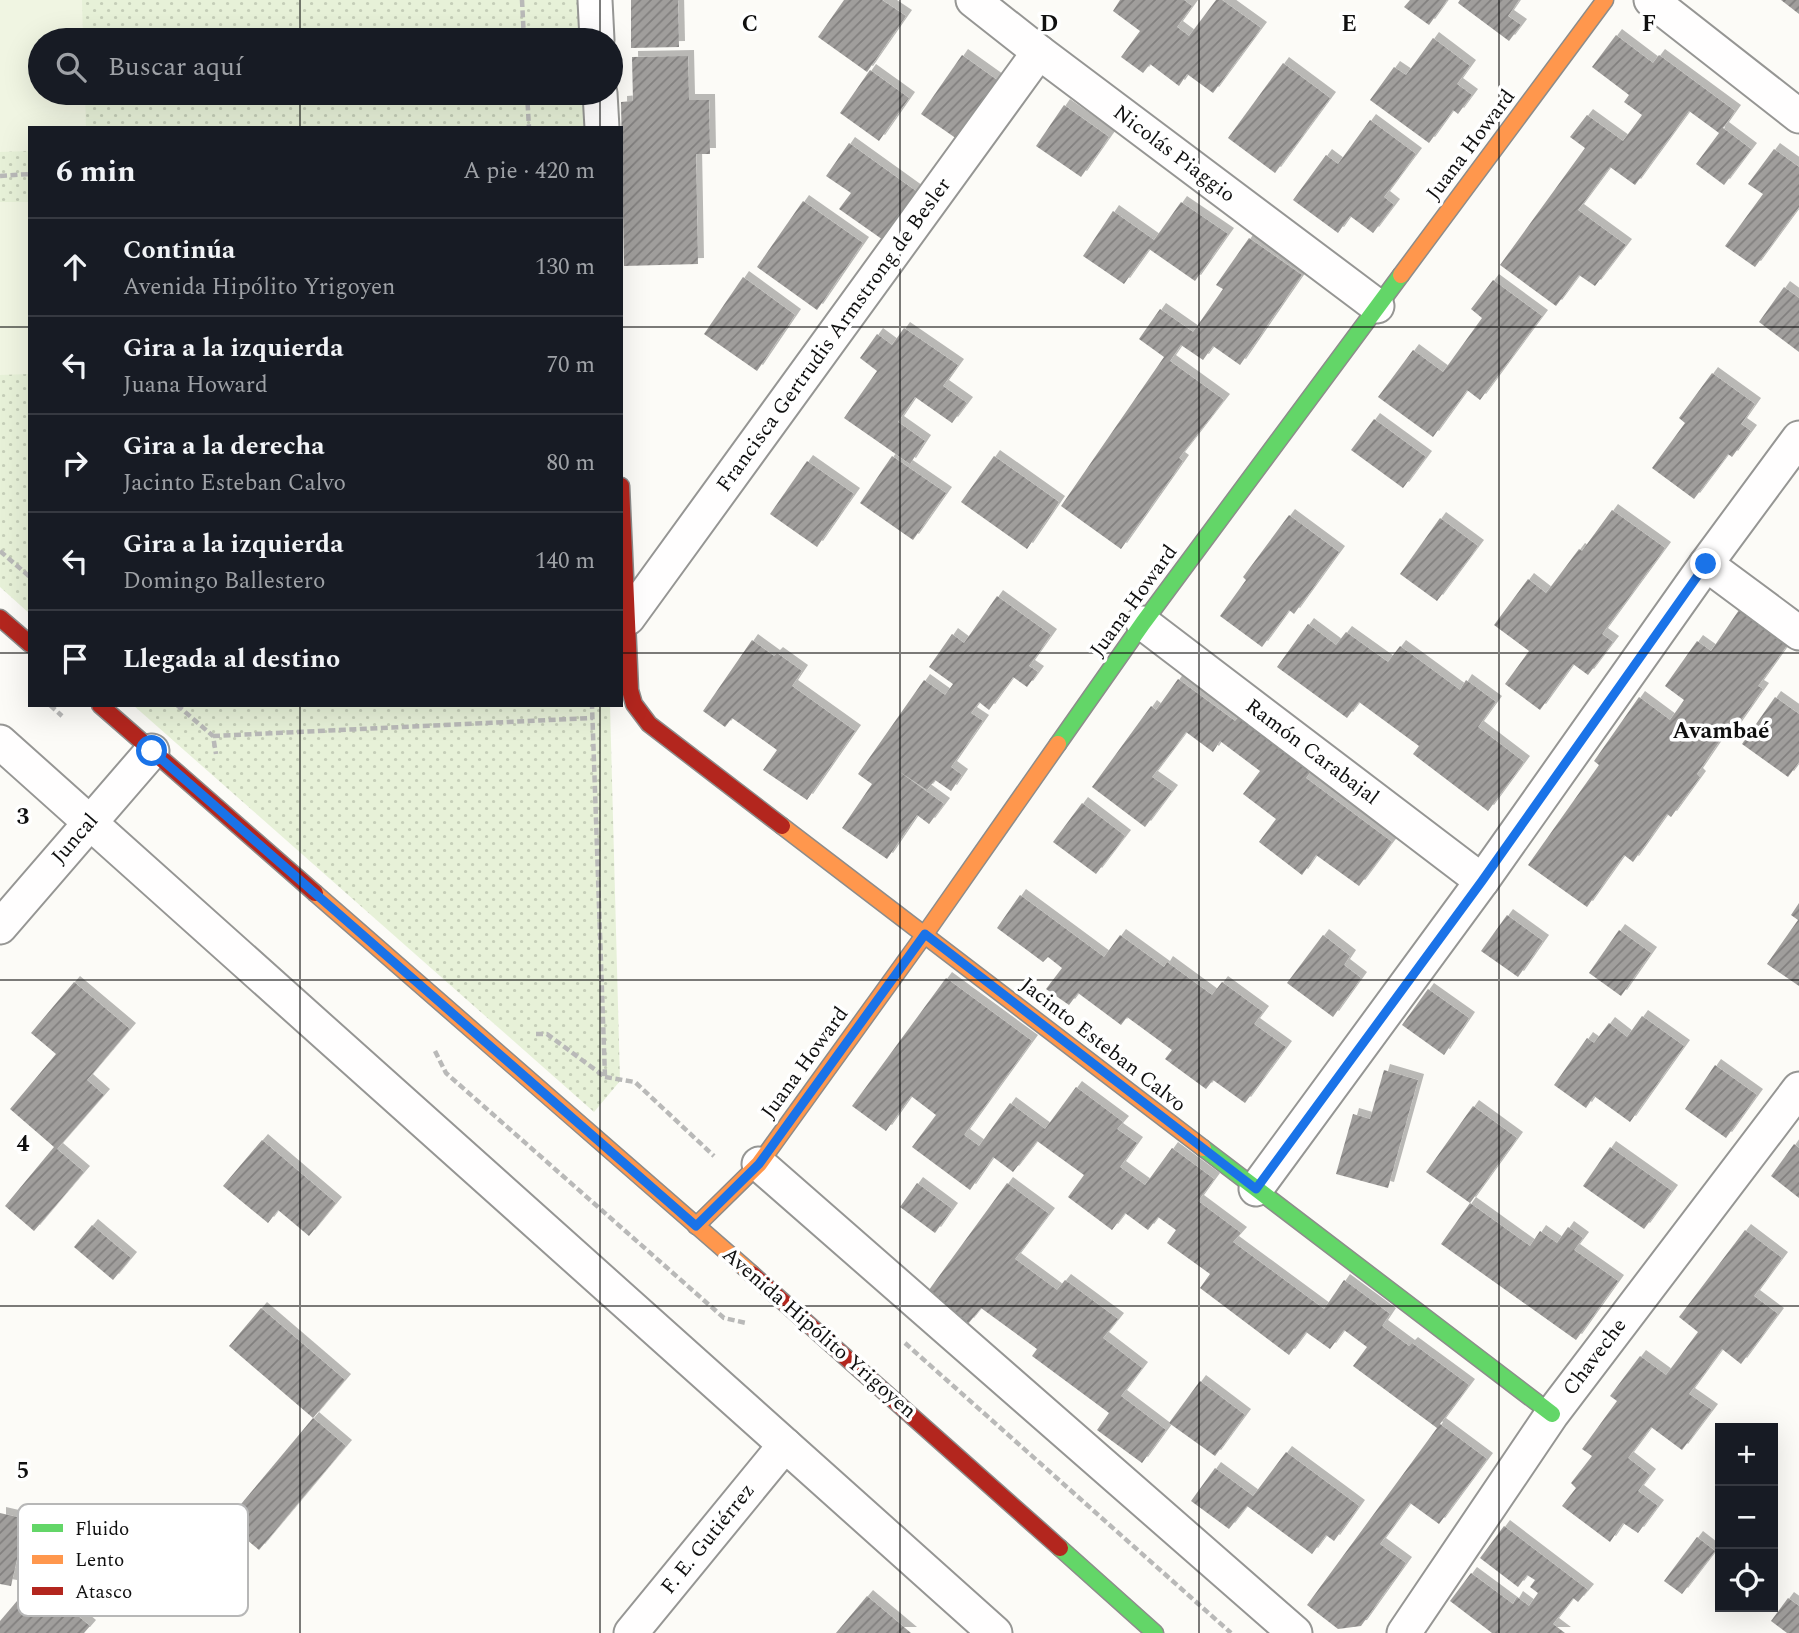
<!DOCTYPE html>
<html lang="es">
<meta charset="utf-8">
<style>
:root{--surface:#171b24;--page:#242831;--text:#f1f3f6;--muted:#9ea1a6;--line:#363941}
body{margin:0;font-family:Spectral,serif;background:var(--page);color:var(--text)}
.controls{position:absolute;right:21px;bottom:21px;display:grid;overflow:hidden;border-radius:0px;box-shadow:0 7px 28px #0002}
.controls button{width:63px;height:63px;display:grid;place-items:center;padding:0;border:0;border-bottom:2px solid var(--line);background:var(--surface);color:var(--text);font:35px sans-serif}
.stop{position:absolute;width:21px;height:21px;margin:-16px;border:5px solid #1a73e8;border-radius:50%;background:#fff}
.stop.end{background:#1a73e8;border-color:#fff;box-shadow:0 2px 7px #0008}
.list{margin:0;padding:0;list-style:none}
h2{display:flex;justify-content:space-between;align-items:center;height:91px;margin:0;padding:0 28px;font-size:30px}
h2 small{font-size:23px;font-weight:400;color:var(--muted)}
.list li{display:grid;grid-template-columns:46px 1fr auto;gap:21px;align-items:center;box-sizing:border-box;height:98px;padding:0 28px;border-top:2px solid var(--line)}
.list b{display:block;font-size:26px;white-space:nowrap}
.list p{margin:0;font-size:23px;white-space:nowrap;color:var(--muted)}
.list em{font-size:23px;font-style:normal;color:var(--muted)}
.icon{flex:none;width:38px;height:38px;fill:none;stroke:currentColor;stroke-width:2;stroke-linecap:round;stroke-linejoin:round}
.map{position:relative;flex:none;width:1799px;height:1633px;overflow:hidden}
.search{position:absolute;background:var(--surface);box-shadow:0 7px 28px #0002;left:28px;top:28px;width:595px;height:77px;display:flex;align-items:center;gap:18px;box-sizing:border-box;padding:0 24px;border-radius:38px;color:var(--muted);font-size:26px}
.panel{position:absolute;background:var(--surface);box-shadow:0 7px 28px #0002;left:28px;top:126px;width:595px;height:581px;border-radius:0px}
.map>svg:first-child{display:block}
.park{fill:url(#park-dots)}
.pitch{fill:#f0f5e2}
.building{fill:url(#building-hatch);filter:url(#shadow)}
.lines{fill:none;stroke-linecap:round;stroke-linejoin:round}
.street-casing{stroke:#969694;stroke-width:37}
.fast-casing{stroke:#8d8c8b;stroke-width:19}
.slow-casing{stroke:#8d8c8b;stroke-width:19}
.jam-casing{stroke:#8d8c8b;stroke-width:19}
.path{stroke:#b9b9b8;stroke-width:4.5;stroke-dasharray:7 3.5;stroke-linecap:butt}
.street{stroke:#fffefe;stroke-width:33}
.fast{stroke:#63d668;stroke-width:16}
.slow{stroke:#ff974d;stroke-width:16}
.jam{stroke:#b3261e;stroke-width:16}
.route{stroke:#1a73e8;stroke-width:9}
.grid{fill:none;stroke:#101010;stroke-width:2;stroke-opacity:0.55}
.labels{text-anchor:middle;dominant-baseline:central;stroke-width:7;stroke-linejoin:round;paint-order:stroke}
.street-label{font-size:21px;fill:#101010;stroke:#fff}
.neighbourhood-label{font-size:23px;font-weight:bold;fill:#101010;stroke:#fff}
.key{fill:#fff;stroke:#b7b7b7;stroke-width:2}
.key-label{font-size:19px;fill:#101010}
.grid-label{font-size:23px;text-anchor:middle;font-weight:bold;fill:#101010;stroke:#fff;stroke-width:7;stroke-linejoin:round;paint-order:stroke}
</style>
<div class="map">
<svg width="1799" height="1633" viewBox="0 0 1799 1633">
<defs>
<pattern id="park-dots" width="8" height="8" patternUnits="userSpaceOnUse" patternTransform="scale(1.75)"><rect width="8" height="8" fill="#e7f1d8"/><path d="M2 2h.1M6 6h.1" fill="none" stroke="#c5ceb8" stroke-width="1.8" stroke-linecap="round"/></pattern>
<pattern id="building-hatch" width="6" height="6" patternUnits="userSpaceOnUse" patternTransform="scale(1.75)"><rect width="6" height="6" fill="#a09e9c"/><path d="M-1 1l2-2M0 6l6-6M5 7l2-2" fill="none" stroke="#817f7e"/></pattern>
<filter id="shadow"><feDropShadow dx="6" dy="-6" stdDeviation="0" flood-color="#0004"/></filter>
</defs>
<rect width="100%" height="100%" fill="#fcfbf7"/>
<g class="park">
<path d="M0,0H578L580,40H40V93H582L584,128H30V614L0,587Z"/>
<path d="M133,705H610L620,1081L594,1112Z"/>
</g>
<g class="pitch">
<path d="M0,0H82L83,40H40V93H85L86,128H30V151L0,152Z"/>
<path d="M0,202H30V374L0,375Z"/>
</g>
<g class="building">
<path d="M631,0H678L679,47L631,48Z"/>
<path d="M844,0H882L906,16L867,72L818,37Z"/>
<path d="M1120,0H1184L1192,6L1177,27L1189,36L1216,0H1222L1261,28L1213,93L1187,74L1179,86L1150,64L1143,73L1121,57L1140,31L1113,11Z"/>
<path d="M1410,0H1447L1429,25L1404,7Z"/>
<path d="M1460,0H1519L1508,16L1521,25L1509,41L1458,3Z"/>
<path d="M1781,0H1799V14Z"/>
<path d="M1616,35L1653,63L1659,55L1735,111L1723,128L1751,149L1724,185L1696,164L1719,133L1689,111L1635,185L1610,167L1578,210L1626,245L1595,286L1579,275L1556,306L1500,265L1585,148L1570,137L1587,115L1623,141L1642,115L1624,102L1629,95L1592,67Z"/>
<path d="M1433,38L1470,66L1457,84L1472,95L1458,114L1453,110L1429,143L1370,100L1394,67L1406,75Z"/>
<path d="M962,55L997,80L957,139L921,114Z"/>
<path d="M688,56L689,100H709L710,154H696L698,264L624,266L621,102L633,101L632,57Z"/>
<path d="M1283,63L1330,98L1275,173L1228,138Z"/>
<path d="M870,70L909,98L879,141L840,113Z"/>
<path d="M1064,105L1109,137L1081,177L1036,146Z"/>
<path d="M1370,120L1416,154L1384,197L1394,205L1373,233L1350,216L1338,233L1293,200L1326,155L1338,164Z"/>
<path d="M849,143L920,194L886,242L839,209L851,193L826,176Z"/>
<path d="M1774,149L1799,167V207L1755,267L1725,246L1763,194L1748,184Z"/>
<path d="M803,201L863,243L817,310L757,267Z"/>
<path d="M1181,202L1228,234L1195,281L1149,249L1124,284L1083,256L1113,211L1154,240Z"/>
<path d="M1249,238L1302,275L1240,365L1213,346L1203,360L1181,345L1170,361L1224,400L1179,458L1183,461L1121,549L1061,506L1164,357L1139,339L1160,309L1193,332L1223,289L1216,285Z"/>
<path d="M743,277L795,315L757,371L704,334Z"/>
<path d="M1493,280L1542,316L1480,400L1467,390L1433,437L1378,397L1413,350L1443,372L1482,318L1471,309Z"/>
<path d="M1784,287L1799,298V352L1759,322Z"/>
<path d="M904,328L958,365L943,386L967,403L952,423L915,397L898,422L925,441L910,464L844,418L877,371L860,358L877,334L892,345Z"/>
<path d="M1712,373L1755,404L1741,424L1751,431L1732,457L1728,454L1694,499L1652,468L1685,423L1679,418Z"/>
<path d="M1374,419L1426,457L1403,488L1351,450Z"/>
<path d="M892,456L946,493L913,540L860,503Z"/>
<path d="M994,456L1059,502L1027,549L961,502Z"/>
<path d="M807,461L854,494L817,547L770,514Z"/>
<path d="M1612,510L1665,548L1602,634L1613,642L1588,675L1573,664L1540,710L1505,684L1529,651L1494,625L1528,579L1546,593L1579,549L1582,551Z"/>
<path d="M1289,515L1339,552L1294,614L1289,610L1262,647L1220,616L1246,580L1243,577Z"/>
<path d="M1440,518L1478,546L1437,601L1400,574Z"/>
<path d="M997,596L1051,635L1029,666L1038,672L1027,687L1013,677L989,710L979,702L971,713L983,721L951,767L962,775L951,791L935,780L927,790L897,770L944,804L929,824L917,815L887,859L842,828L872,784L858,774L924,680L945,695L953,684L929,667L952,634L964,643Z"/>
<path d="M1739,610L1788,644L1758,686L1763,689L1732,733L1727,730L1697,774L1700,777L1671,817L1667,814L1633,862L1624,855L1587,907L1528,865L1599,765L1594,761L1639,697L1670,720L1684,700L1665,686L1697,641L1711,651Z"/>
<path d="M1308,624L1336,645L1346,632L1388,662L1400,646L1460,690L1466,680L1496,702L1478,727L1524,762L1488,811L1413,754L1419,746L1359,702L1347,718L1277,667Z"/>
<path d="M752,640L774,656L777,653L802,671L792,686L855,731L807,800L763,770L777,750L732,718L725,727L703,711Z"/>
<path d="M1178,679L1235,721L1243,712L1317,763L1306,778L1392,842L1359,886L1316,855L1302,875L1259,842L1276,819L1243,794L1260,771L1220,741L1213,752L1186,732L1152,777L1172,791L1145,827L1092,787L1151,706L1156,710Z"/>
<path d="M1775,697L1799,714V762L1788,777L1742,744Z"/>
<path d="M1082,803L1125,836L1096,874L1053,842Z"/>
<path d="M1020,895L1104,957L1120,935L1164,967L1167,962L1212,995L1222,982L1263,1012L1254,1024L1286,1047L1245,1103L1213,1080L1206,1089L1165,1059L1172,1050L1127,1017L1121,1025L1078,993L1069,1005L1046,989L1062,968L1048,957L1043,962L997,928Z"/>
<path d="M1799,903V986L1767,964L1798,920L1791,915Z"/>
<path d="M1507,915L1543,941L1518,977L1481,951Z"/>
<path d="M1619,930L1651,953L1621,996L1589,973Z"/>
<path d="M1323,935L1350,956L1344,965L1361,978L1333,1017L1287,983Z"/>
<path d="M946,978L1032,1041L964,1135L979,1146L1010,1103L1045,1129L1076,1087L1123,1122L1117,1129L1137,1143L1120,1167L1145,1185L1172,1148L1214,1179L1198,1201L1241,1233L1233,1242L1324,1309L1344,1280L1390,1314L1382,1326L1409,1346L1412,1343L1469,1385L1440,1424L1487,1459L1439,1524L1410,1503L1380,1544L1406,1563L1361,1626L1338,1629L1307,1605L1437,1428L1353,1366L1367,1347L1344,1330L1330,1349L1306,1332L1289,1355L1200,1288L1210,1274L1167,1243L1176,1230L1158,1217L1148,1230L1125,1213L1112,1230L1068,1197L1084,1175L1037,1141L1013,1172L993,1157L970,1190L912,1147L936,1115L911,1096L886,1131L852,1106Z"/>
<path d="M74,982L130,1029L87,1080L104,1095L57,1149L84,1172L34,1231L5,1206L54,1147L10,1109L56,1054L31,1033Z"/>
<path d="M1428,989L1469,1018L1444,1055L1402,1025Z"/>
<path d="M1642,1016L1684,1046L1630,1122L1594,1096L1586,1108L1554,1085L1587,1038L1594,1043L1609,1023L1627,1037Z"/>
<path d="M1715,1065L1757,1095L1726,1138L1685,1109Z"/>
<path d="M1384,1070L1418,1080L1388,1188L1336,1174L1353,1114L1370,1119Z"/>
<path d="M1473,1106L1517,1138L1470,1203L1530,1246L1540,1231L1557,1243L1568,1227L1583,1238L1574,1250L1618,1281L1576,1340L1441,1244L1470,1203L1426,1172Z"/>
<path d="M262,1140L336,1203L309,1236L278,1210L268,1223L223,1186Z"/>
<path d="M1794,1144L1799,1148V1198L1771,1176Z"/>
<path d="M1610,1147L1672,1191L1644,1229L1583,1186Z"/>
<path d="M917,1183L952,1209L935,1233L900,1207Z"/>
<path d="M1007,1183L1049,1214L1015,1259L1057,1290L1065,1280L1118,1319L1103,1338L1142,1368L1121,1396L1166,1430L1142,1463L1097,1430L1109,1413L1032,1356L1037,1349L981,1308L968,1324L926,1294Z"/>
<path d="M92,1225L131,1258L113,1280L74,1247Z"/>
<path d="M1745,1230L1782,1258L1754,1296L1778,1314L1741,1364L1722,1349L1689,1394L1712,1410L1682,1450L1651,1427L1628,1458L1650,1475L1638,1491L1658,1506L1638,1533L1623,1523L1610,1542L1562,1506L1576,1488L1571,1483L1592,1456L1582,1449L1617,1401L1610,1396L1640,1356L1666,1375L1698,1332L1679,1317Z"/>
<path d="M261,1308L345,1380L313,1418L229,1346Z"/>
<path d="M1200,1381L1245,1415L1215,1456L1169,1423Z"/>
<path d="M313,1418L346,1446L259,1550L226,1522Z"/>
<path d="M1286,1452L1359,1506L1334,1541L1326,1535L1312,1554L1247,1506L1229,1529L1191,1501L1215,1468L1253,1496Z"/>
<path d="M0,1513L26,1519L11,1586L0,1584Z"/>
<path d="M1504,1526L1588,1590L1578,1602L1573,1598L1553,1624L1565,1633H1492L1450,1601L1471,1573L1513,1604L1517,1597L1529,1606L1538,1593L1530,1587L1535,1580L1527,1575L1518,1587L1480,1558Z"/>
<path d="M1697,1537L1715,1551L1682,1594L1664,1581Z"/>
<path d="M35,1580L90,1626L84,1633H0V1621Z"/>
<path d="M867,1596L911,1633H836Z"/>
<path d="M1788,1598L1799,1606V1633H1787L1771,1621Z"/>
</g>
<g class="lines">
<g class="street-casing">
<g id="street">
<path d="M595,0L597,40"/>
<path d="M973,0L1039,52L1377,306"/>
<path d="M1651,0L1799,116"/>
<path d="M600,93L602,128"/>
<path d="M1706,564L1799,633"/>
<path d="M628,618L1039,52"/>
<path d="M1143,623L1482,881"/>
<path d="M0,742L995,1633"/>
<path d="M0,927L152,751"/>
<path d="M759,1164L1295,1633"/>
<path d="M1256,1189L1482,881L1706,564L1799,438"/>
<path d="M631,1633L785,1445"/>
<path d="M1404,1633L1552,1414L1799,1089"/>
</g>
</g>
<g class="fast-casing">
<g id="fast">
<path d="M1058,744L1143,623L1401,275"/>
<path d="M1203,1148L1552,1414"/>
<path d="M1060,1548L1155,1633"/>
</g>
</g>
<g class="slow-casing">
<g id="slow">
<path d="M1401,275L1605,0"/>
<path d="M782,826L1203,1148"/>
<path d="M315,893L752,1274"/>
<path d="M696,1226L759,1164L925,934L1058,744"/>
</g>
</g>
<g class="jam-casing">
<g id="jam">
<path d="M621,486L630,690L634,704L649,724L782,826"/>
<path d="M0,618L30,644"/>
<path d="M100,705L315,893"/>
<path d="M752,1274L1060,1548"/>
</g>
</g>
<g class="path">
<path d="M522,0L524,40"/>
<path d="M527,93L529,128"/>
<path d="M0,176L30,174"/>
<path d="M0,551L30,577"/>
<path d="M50,705L62,716"/>
<path d="M177,705L213,736L216,754"/>
<path d="M213,736L593,718"/>
<path d="M536,1034H547L605,1077L592,705"/>
<path d="M435,1051L446,1073L724,1318L746,1323"/>
<path d="M605,1077L635,1082L714,1156"/>
<path d="M905,1343L1231,1633"/>
</g>
<use href="#street" class="street"/>
<use href="#fast" class="fast"/>
<use href="#slow" class="slow"/>
<use href="#jam" class="jam"/>
</g>
<g class="lines">
<path class="route" d="M152,751L696,1226L759,1164L925,934L1256,1189L1482,881L1706,564"/>
</g>
<path class="grid" d="M300,0V40M600,0V40M900,0V1633M1199,0V1633M1499,0V1633M300,93V128M600,93V128M0,327H30M621,327H1799M0,653H30M621,653H1799M300,705V1633M600,705V1633M0,980H1799M0,1306H1799"/>
<g class="labels">
<g class="street-label">
<text transform="translate(1471 145) rotate(-53)">Juana Howard</text>
<text transform="translate(1174 154) rotate(37)">Nicolás Piaggio</text>
<text transform="translate(834 335) rotate(-54)">Francisca Gertrudis Armstrong de Besler</text>
<text transform="translate(1134 601) rotate(-54)">Juana Howard</text>
<text transform="translate(1312 752) rotate(37)">Ramón Carabajal</text>
<text transform="translate(75 839) rotate(-49)">Juncal</text>
<text transform="translate(1103 1045) rotate(38)">Jacinto Esteban Calvo</text>
<text transform="translate(805 1063) rotate(-54)">Juana Howard</text>
<text transform="translate(819 1333) rotate(41)">Avenida Hipólito Yrigoyen</text>
<text transform="translate(1595 1357) rotate(-53)">Chaveche</text>
<text transform="translate(708 1539) rotate(-51)">F. E. Gutiérrez</text>
</g>
<g class="neighbourhood-label">
<text x="1721" y="731">Avambaé</text>
</g>
</g>
<rect x="18" y="1504" width="230" height="112" rx="10" class="key"/>
<rect x="32" y="1524" width="31" height="8" fill="#63d668"/>
<rect x="32" y="1555" width="31" height="9" fill="#ff974d"/>
<rect x="32" y="1587" width="31" height="8" fill="#b3261e"/>
<g class="key-label">
<text x="75" y="1535">Fluido</text>
<text x="75" y="1566">Lento</text>
<text x="75" y="1598">Atasco</text>
</g>
<g class="grid-label">
<text x="750" y="31">C</text>
<text x="1049" y="31">D</text>
<text x="1349" y="31">E</text>
<text x="1649" y="31">F</text>
<text x="23" y="824">3</text>
<text x="23" y="1151">4</text>
<text x="23" y="1478">5</text>
</g>
</svg>
<div class="controls">
<button>+</button>
<button>−</button>
<button><svg class="icon" aria-label="locate" viewBox="0 0 24 24"><circle cx="12" cy="12" r="6"/><path d="M12 2v4M12 18v4M2 12h4M18 12h4"/></svg></button>
</div>
<div class="stop" style="left:152px;top:751px"></div>
<div class="stop end" style="left:1706px;top:564px"></div>
<div class="search"><svg class="icon" aria-label="search" viewBox="0 0 24 24"><circle cx="10" cy="10" r="6"/><path d="M15 15l6 6"/></svg>Buscar aquí</div>
<section class="panel">
<h2>6 min<small>A pie · 420 m</small></h2>
<ul class="list">
<li><svg class="icon" aria-label="ahead" viewBox="0 0 24 24"><path d="M12 20V5M6 11l6-6 6 6"/></svg><div><b>Continúa</b><p>Avenida Hipólito Yrigoyen</p></div><em>130 m</em></li>
<li><svg class="icon" aria-label="left" viewBox="0 0 24 24"><path d="M17 20v-9H6M10 6l-5 5 5 5"/></svg><div><b>Gira a la izquierda</b><p>Juana Howard</p></div><em>70 m</em></li>
<li><svg class="icon" aria-label="right" viewBox="0 0 24 24"><path d="M7 20v-9h11M14 6l5 5-5 5"/></svg><div><b>Gira a la derecha</b><p>Jacinto Esteban Calvo</p></div><em>80 m</em></li>
<li><svg class="icon" aria-label="left" viewBox="0 0 24 24"><path d="M17 20v-9H6M10 6l-5 5 5 5"/></svg><div><b>Gira a la izquierda</b><p>Domingo Ballestero</p></div><em>140 m</em></li>
<li><svg class="icon" aria-label="arrive" viewBox="0 0 24 24"><path d="M6 21V4h12l-3 4 3 4H6"/></svg><div><b>Llegada al destino</b></div></li>
</ul>
</section>
</div>
